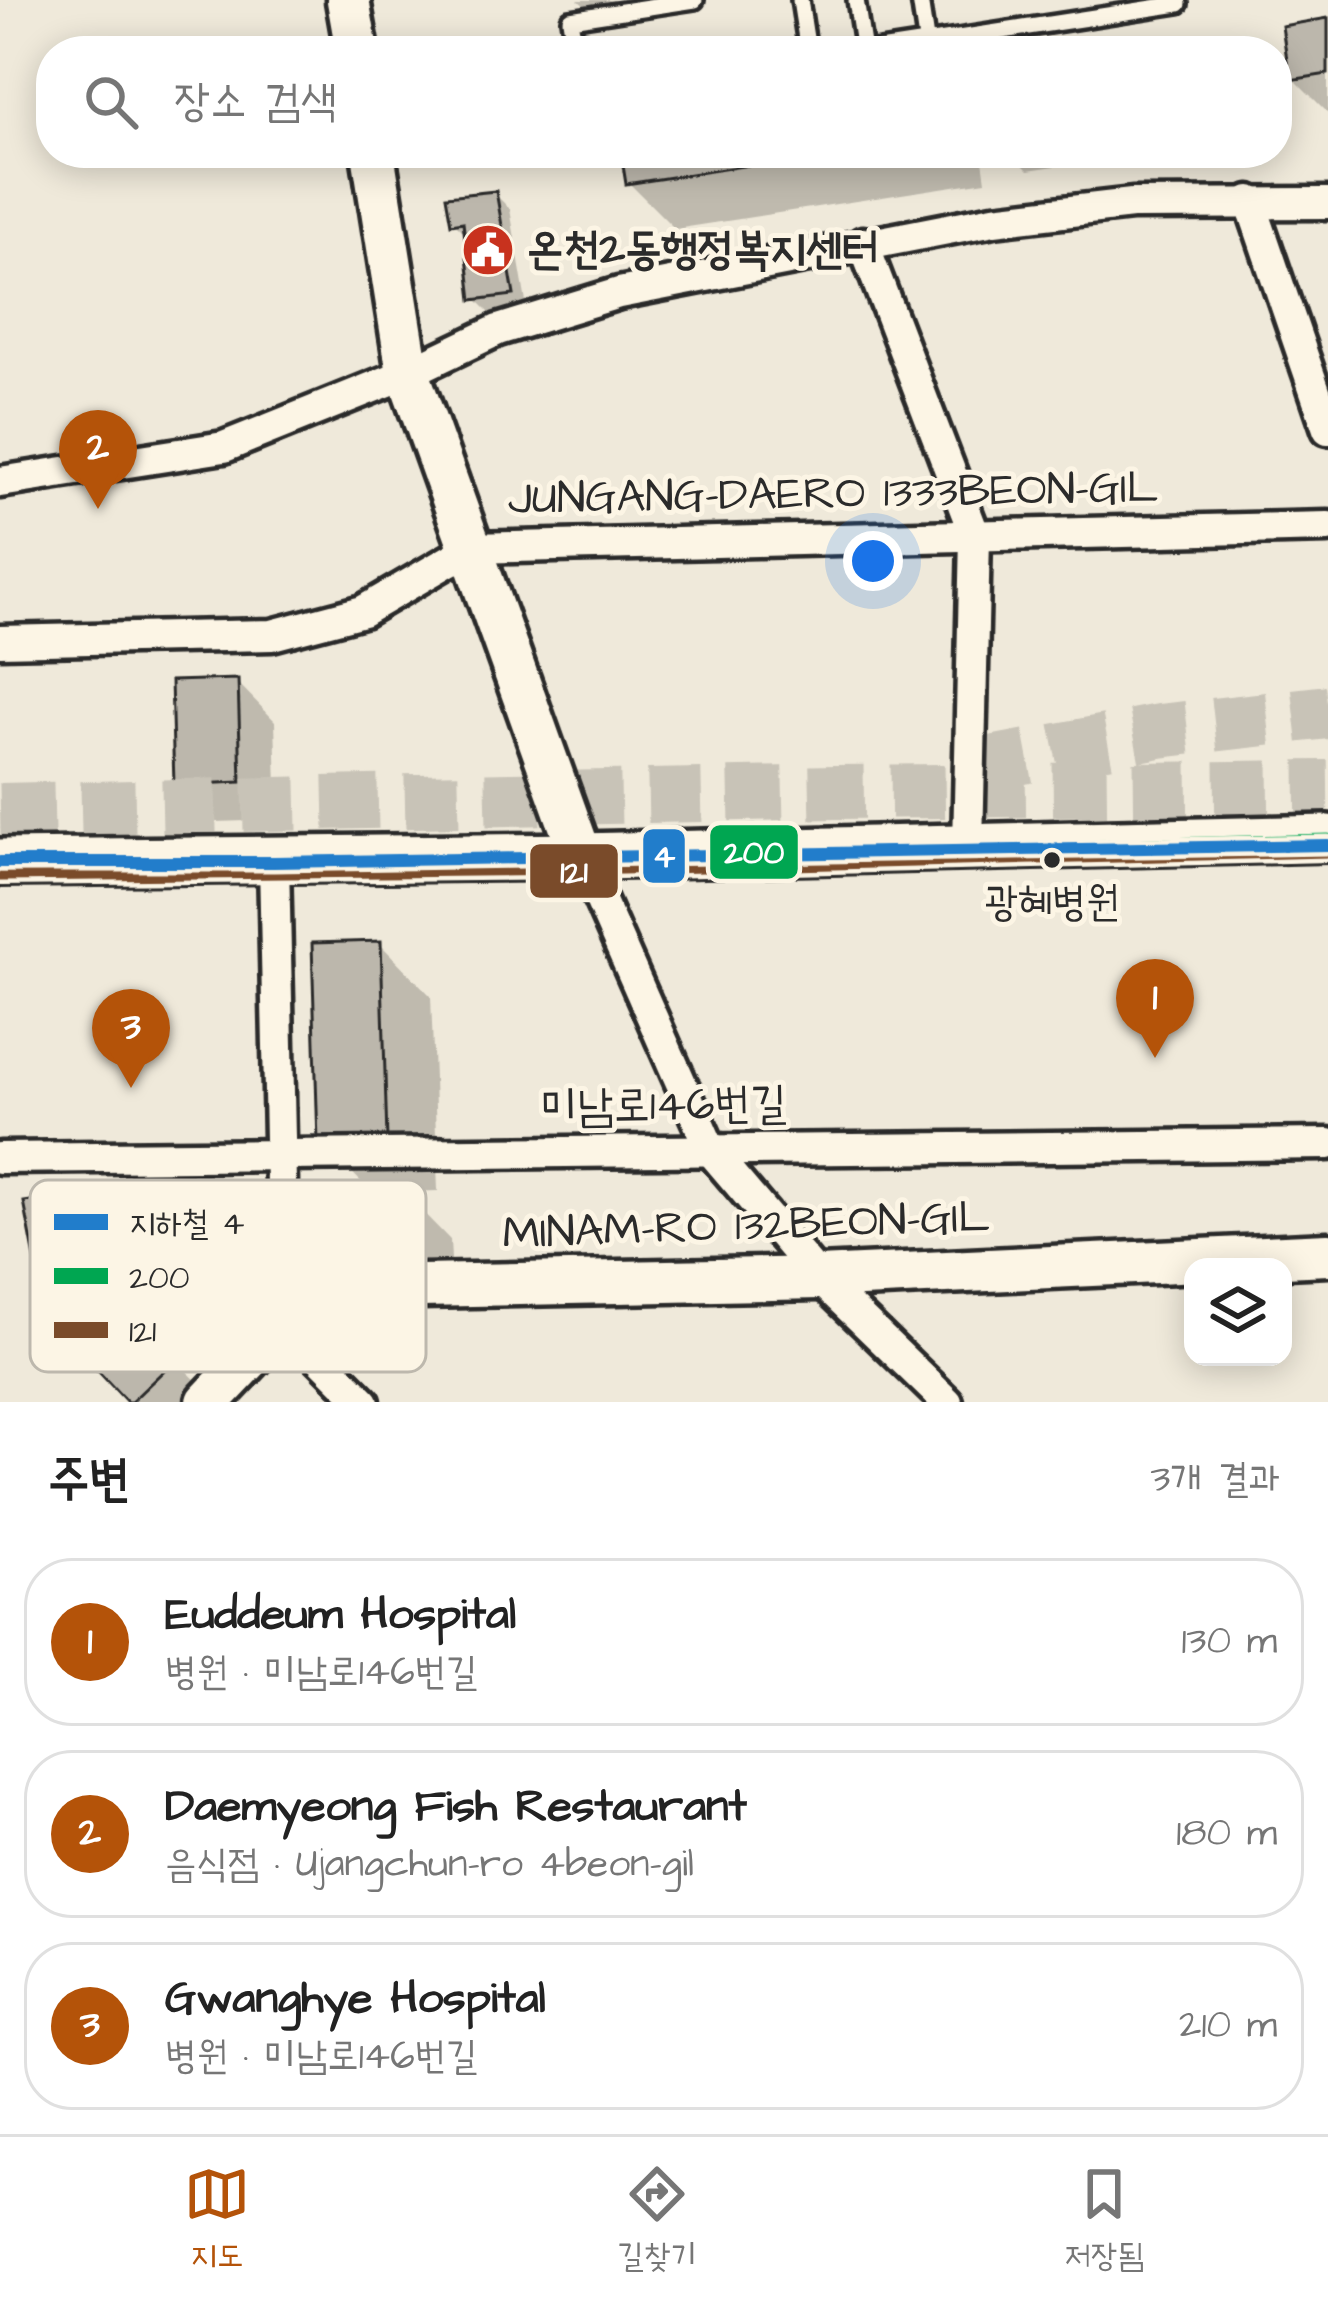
<!DOCTYPE html>
<html lang="ko">
<meta charset="utf-8">
<style>
:root{--surface:#fff;--page:#f2f2f2;--text:#222;--muted:#767676;--line:#e0e0e0;--accent:#b45309}
body{margin:0;font-family:"Architects Daughter","Poor Story",sans-serif;background:var(--page);color:var(--text)}
.controls{position:absolute;right:36px;bottom:36px;display:grid;overflow:hidden;border-radius:24px;box-shadow:0 6px 30px #0003}
.controls button{width:108px;height:108px;display:grid;place-items:center;padding:0;border:0;border-bottom:3px solid var(--line);background:var(--surface);color:var(--text);font:60px sans-serif}
.you{position:absolute;left:873px;top:561px;width:42px;height:42px;margin:-30px;border:9px solid #fff;border-radius:50%;background:#1a73e8;box-shadow:0 0 0 18px #1a73e833}
.badge{display:grid;place-items:center;width:78px;height:78px;border-radius:50%;background:var(--accent);color:#fff;font-size:39px;font-weight:700}
.pin{position:absolute;translate:-50% -99px;filter:drop-shadow(0 3px 6px #0008)}
.pin::after{content:'';position:absolute;top:63px;width:42px;height:36px;background:inherit;clip-path:polygon(0 0,100% 0,50% 100%)}
.list{margin:0;padding:0;list-style:none}
h2{display:flex;justify-content:space-between;align-items:center;height:156px;margin:0;padding:0 48px;font-size:51px}
h2 small{font-size:39px;font-weight:400;color:var(--muted)}
.list li{display:grid;grid-template-columns:78px 1fr auto;gap:36px;align-items:center;box-sizing:border-box;height:168px;margin:0 24px 24px;padding:0 24px;border:3px solid var(--line);border-radius:48px}
.list b{display:block;font-size:45px;white-space:nowrap}
.list p{margin:0;font-size:39px;white-space:nowrap;color:var(--muted)}
.list em{font-size:39px;font-style:normal;color:var(--muted)}
.icon{flex:none;width:66px;height:66px;fill:none;stroke:currentColor;stroke-width:2;stroke-linecap:round;stroke-linejoin:round}
.map{position:relative;flex:none;width:1328px;height:1402px;overflow:hidden}
.search{position:absolute;background:var(--surface);box-shadow:0 6px 30px #0003;left:36px;right:36px;top:36px;height:132px;display:flex;align-items:center;gap:30px;box-sizing:border-box;padding:0 42px;border-radius:48px;color:var(--muted);font-size:45px}
.sheet{height:732px;background:var(--surface)}
nav{display:flex;justify-content:space-around;align-items:center;box-sizing:border-box;height:168px;border-top:3px solid var(--line);background:var(--surface);font-size:33px;color:var(--muted)}
nav a{display:grid;justify-items:center;gap:6px}
nav .on{color:var(--accent)}
.map>svg:first-child{display:block}
.shadow{fill:#0003}
.building{fill:#bcb7ac;stroke:#2b2b2b;stroke-width:3}
.lines{fill:none;stroke-linecap:round;stroke-linejoin:round}
.highway-tunnel{stroke:#c8c3b7;stroke-width:54;stroke-dasharray:54 27;stroke-linecap:butt}
.lane-casing{stroke:#2b2b2b;stroke-width:24}
.street-casing{stroke:#2b2b2b;stroke-width:39}
.secondary-casing{stroke:#2b2b2b;stroke-width:51}
.primary-casing{stroke:#2b2b2b;stroke-width:54}
.lane{stroke:#fcf5e5;stroke-width:15}
.street{stroke:#fcf5e5;stroke-width:30}
.secondary{stroke:#fcf5e5;stroke-width:42}
.primary{stroke:#fcf5e5;stroke-width:45}
.bus-1-casing{stroke:#fcf5e5;stroke-width:18}
.bus-2-casing{stroke:#fcf5e5;stroke-width:18}
.bus-1{stroke:#00a651;stroke-width:9}
.bus-2{stroke:#7a4b2a;stroke-width:9}
.metro-1-casing{stroke:#fcf5e5;stroke-width:21}
.metro-1{stroke:#217dcb;stroke-width:12}
.bus-dot{fill:#2b2b2b;stroke:#fcf5e5;stroke-width:4.5}
.labels{text-anchor:middle;dominant-baseline:central;stroke-width:10;stroke-linejoin:round;paint-order:stroke}
.bus-label{font-size:42px;fill:#2b2b2b;stroke:#fcf5e5}
.poi-label{font-size:45px;font-weight:bold;fill:#2b2b2b;stroke:#fcf5e5;text-anchor:start}
.street-label{font-size:45px;fill:#2b2b2b;stroke:#fcf5e5}
.key{fill:#fcf5e5;stroke:#bdb8ad;stroke-width:3}
.key-label{font-size:33px;fill:#2b2b2b}
.line-badge{stroke:#fcf5e5;stroke-width:4.5}
.badge-label{font-size:33px;text-anchor:middle;font-weight:bold;fill:#fff}
</style>
<div class="map">
<svg width="1328" height="1402" viewBox="0 0 1328 1402">
<rect width="100%" height="100%" fill="#efe9da"/>
<filter id="ink" filterUnits="userSpaceOnUse"><feTurbulence type="fractalNoise" baseFrequency=".00833" numOctaves="2"/><feDisplacementMap in="SourceGraphic" scale="24" xChannelSelector="R" yChannelSelector="G"/><feConvolveMatrix kernelMatrix="1 2 1 2 8 2 1 2 1" color-interpolation-filters="sRGB"/></filter>
<g filter="url(#ink)">
<g class="shadow">
<path d="M578,0H642L587,8Z"/>
<path d="M1328,21V113L1293,78Z"/>
<path d="M1277,85L1286,133L1277,134Z"/>
<path d="M624,153H982L986,181L675,229L629,183Z"/>
<path d="M1011,153H1145L1028,170Z"/>
<path d="M495,194L510,209L527,308L490,313L475,298L467,235L454,222Z"/>
<path d="M237,682L275,721L278,820L216,822L177,784Z"/>
<path d="M380,944L431,996L438,1191L372,1193L321,1141Z"/>
<path d="M57,1200L109,1252L121,1306L218,1402H131L71,1338L89,1321L41,1273Z"/>
<path d="M412,1201L450,1240L453,1298L362,1303L323,1265Z"/>
</g>
<g class="building">
<path d="M1328,18V74L1290,80L1282,26Z"/>
<path d="M1234,38L1236,51H1143Z"/>
<path d="M621,153H827L626,184Z"/>
<path d="M496,191L514,295L472,300L463,222L451,224L446,196Z"/>
<path d="M238,679L241,782L174,785L171,681Z"/>
<path d="M381,941L387,1140L318,1143L312,943Z"/>
<path d="M58,1197L70,1254L178,1357L131,1402H127L67,1338L84,1321L38,1274L24,1202Z"/>
</g>
<g class="lines">
<g class="highway-tunnel">
<path d="M975,766L1159,731L1328,712"/>
<path d="M0,810L836,792L1328,787"/>
</g>
<g class="lane-casing">
<g id="lane">
<path d="M800,0L808,51"/>
<path d="M856,0L864,51"/>
<path d="M920,0L926,40"/>
<path d="M575,51L570,19L695,0"/>
<path d="M873,51L1179,4L1178,0"/>
</g>
</g>
<g class="street-casing">
<g id="street">
<path d="M1250,201L1328,429"/>
<path d="M863,243L975,536L968,846"/>
<path d="M0,482L224,447L408,373L498,330L619,293L994,220L1132,204L1328,203"/>
<path d="M0,641L272,635L363,611L471,548L1328,527"/>
<path d="M581,856L711,1151L819,1278L947,1402"/>
<path d="M274,862L284,1322L364,1402"/>
<path d="M0,1158L1328,1144"/>
</g>
</g>
<g class="secondary-casing">
<g id="secondary">
<path d="M348,0L357,51"/>
<path d="M373,153L408,373L581,856"/>
<path d="M208,1402L284,1322L370,1287L819,1278L1328,1254"/>
</g>
</g>
<g class="primary-casing">
<path id="primary" d="M0,862L581,856L1328,838"/>
</g>
<use href="#lane" class="lane"/>
<use href="#street" class="street"/>
<use href="#secondary" class="secondary"/>
<use href="#primary" class="primary"/>
<g class="bus-1-casing">
<path id="bus-1" d="M0,862L581,856L1328,838"/>
</g>
<g class="bus-2-casing">
<path id="bus-2" d="M0,877L581,871L1328,853"/>
</g>
<use href="#bus-1" class="bus-1"/>
<use href="#bus-2" class="bus-2"/>
<g class="metro-1-casing">
<path id="metro-1" d="M0,862H274L1328,845"/>
</g>
<use href="#metro-1" class="metro-1"/>
</g>
</g>
<defs>
<g id="civic-disc" transform="scale(2.7)"><circle r="9.5" fill="#c8321e" stroke="#fcf5e5"/><path d="M-.6-6.5H3V-4.5H.6V-3L4-1V1h2V6H-6V1h2V-1L-.6-3ZM-1.2 2.5V6h2.4V2.5Z" fill="#fff"/></g>
</defs>
<g fill-rule="evenodd">
<use href="#civic-disc" x="488" y="250"/>
</g>
<circle class="bus-dot" cx="1052" cy="860" r="10"/>
<g class="labels">
<g class="bus-label">
<text x="1052" y="903">광혜병원</text>
</g>
<g class="poi-label">
<text x="527" y="250">온천2동행정복지센터</text>
</g>
<g class="street-label">
<text transform="translate(833 494) rotate(-1)">JUNGANG-DAERO 1333BEON-GIL</text>
<text transform="translate(664 1106) rotate(-1)">미남로146번길</text>
<text transform="translate(746 1226) rotate(-2)">MINAM-RO 132BEON-GIL</text>
</g>
</g>
<rect x="30" y="1180" width="396" height="192" rx="18" class="key"/>
<rect x="54" y="1214" width="54" height="16" fill="#217dcb"/>
<rect x="54" y="1268" width="54" height="16" fill="#00a651"/>
<rect x="54" y="1322" width="54" height="16" fill="#7a4b2a"/>
<g class="key-label">
<text x="129" y="1234">지하철 4</text>
<text x="129" y="1288">200</text>
<text x="129" y="1342">121</text>
</g>
<g class="line-badge">
<rect x="708" y="823" width="92" height="58" rx="12" fill="#00a651"/>
<rect x="641" y="827" width="46" height="58" rx="12" fill="#217dcb"/>
<rect x="528" y="842" width="92" height="58" rx="12" fill="#7a4b2a"/>
</g>
<g class="badge-label">
<text x="754" y="863">200</text>
<text x="664" y="867">4</text>
<text x="574" y="883">121</text>
</g>
</svg>
<div class="controls">
<button><svg class="icon" aria-label="layers" viewBox="0 0 24 24"><path d="M12 4l9 5-9 5-9-5zM3 14l9 5 9-5"/></svg></button>
</div>
<div class="you"></div>
<div class="pin badge" style="left:1155px;top:1058px">1</div>
<div class="pin badge" style="left:98px;top:509px">2</div>
<div class="pin badge" style="left:131px;top:1088px">3</div>
<div class="search"><svg class="icon" aria-label="search" viewBox="0 0 24 24"><circle cx="10" cy="10" r="6"/><path d="M15 15l6 6"/></svg>장소 검색</div>
</div>
<section class="sheet">
<h2>주변<small>3개 결과</small></h2>
<ul class="list">
<li><span class="badge">1</span><div><b>Euddeum Hospital</b><p>병원 · 미남로146번길</p></div><em>130 m</em></li>
<li><span class="badge">2</span><div><b>Daemyeong Fish Restaurant</b><p>음식점 · Ujangchun-ro 4beon-gil</p></div><em>180 m</em></li>
<li><span class="badge">3</span><div><b>Gwanghye Hospital</b><p>병원 · 미남로146번길</p></div><em>210 m</em></li>
</ul>
</section>
<nav>
<a class="on"><svg class="icon" aria-label="map" viewBox="0 0 24 24"><path d="M3 6l6-2 6 2 6-2v14l-6 2-6-2-6 2zM9 4v14M15 6v14"/></svg>지도</a>
<a><svg class="icon" aria-label="directions" viewBox="0 0 24 24"><path d="M12 3l9 9-9 9-9-9zM9 14v-3h6M13 9l2 2-2 2"/></svg>길찾기</a>
<a><svg class="icon" aria-label="saved" viewBox="0 0 24 24"><path d="M7 4h10v16l-5-4-5 4z"/></svg>저장됨</a>
</nav>
